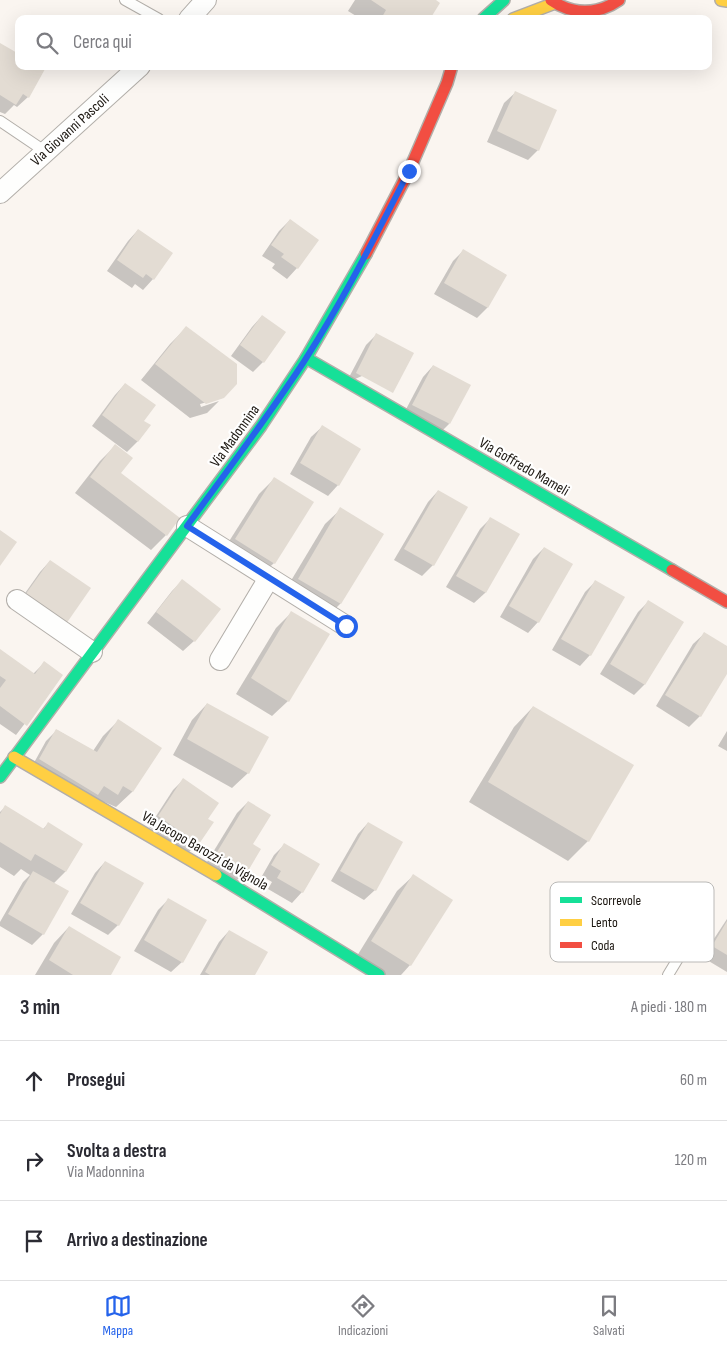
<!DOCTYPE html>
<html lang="it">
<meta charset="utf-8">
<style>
:root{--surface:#fff;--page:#f2f2f3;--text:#2b2b33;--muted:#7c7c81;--line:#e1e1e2;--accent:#2563eb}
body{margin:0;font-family:"Sofia Sans Condensed",sans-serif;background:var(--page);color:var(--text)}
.stop{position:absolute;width:15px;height:15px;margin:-11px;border:4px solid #2563eb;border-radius:50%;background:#fff}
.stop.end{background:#2563eb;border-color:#fff;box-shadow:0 1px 5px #0008}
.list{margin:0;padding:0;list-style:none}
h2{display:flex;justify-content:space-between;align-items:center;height:65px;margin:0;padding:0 20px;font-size:21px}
h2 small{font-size:16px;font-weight:400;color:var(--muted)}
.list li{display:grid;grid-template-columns:32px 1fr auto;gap:15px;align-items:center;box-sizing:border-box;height:80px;padding:0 20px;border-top:1px solid var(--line)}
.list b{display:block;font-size:19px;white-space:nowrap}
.list p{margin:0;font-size:16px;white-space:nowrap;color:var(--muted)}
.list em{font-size:16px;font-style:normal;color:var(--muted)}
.icon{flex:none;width:28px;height:28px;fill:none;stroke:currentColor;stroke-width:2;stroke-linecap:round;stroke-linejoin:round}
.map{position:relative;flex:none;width:727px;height:975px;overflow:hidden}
.search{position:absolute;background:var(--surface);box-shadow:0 5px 20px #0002;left:15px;right:15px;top:15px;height:55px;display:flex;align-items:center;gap:12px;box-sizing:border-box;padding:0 18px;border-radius:10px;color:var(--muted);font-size:19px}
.sheet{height:305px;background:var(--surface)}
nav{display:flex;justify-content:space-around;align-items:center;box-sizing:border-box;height:70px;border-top:1px solid var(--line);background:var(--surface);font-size:14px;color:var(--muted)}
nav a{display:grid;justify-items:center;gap:2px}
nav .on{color:var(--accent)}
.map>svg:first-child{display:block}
.shadow{fill:#0003}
.building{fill:#e3dcd3}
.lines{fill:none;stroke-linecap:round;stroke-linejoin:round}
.lane-casing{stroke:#b2aea9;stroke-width:12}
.street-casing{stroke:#b2aea9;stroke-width:22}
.fast-casing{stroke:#b2aea9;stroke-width:14}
.slow-casing{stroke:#b2aea9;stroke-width:14}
.jam-casing{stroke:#b2aea9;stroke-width:14}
.lane{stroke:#fefefd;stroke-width:10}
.street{stroke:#fefefd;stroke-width:20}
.fast{stroke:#16e098;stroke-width:11}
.slow{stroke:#ffcf43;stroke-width:11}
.jam{stroke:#f24e42;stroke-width:11}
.route{stroke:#2563eb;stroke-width:6}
.labels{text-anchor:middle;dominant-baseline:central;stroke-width:4.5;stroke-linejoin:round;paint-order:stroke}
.street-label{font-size:15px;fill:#1a150f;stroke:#fff}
.key{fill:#fff;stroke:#bab9b7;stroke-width:1}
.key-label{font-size:14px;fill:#1a150f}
</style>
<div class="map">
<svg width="727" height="975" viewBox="0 0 727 975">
<rect width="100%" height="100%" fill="#faf5f0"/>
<g class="shadow">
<path d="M355,0H433L429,19H361L348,11Z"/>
<path d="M0,45L19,66L28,97L17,107L14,105L5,114L0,112Z"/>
<path d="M515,93L538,150L528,160L487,142L504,103Z"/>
<path d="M290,220L317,240L297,268L287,279L272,268L275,264L262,256L279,231Z"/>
<path d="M138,230L153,279L143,290L135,284L132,288L107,271L128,241Z"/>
<path d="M463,251L506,275L487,308L477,318L434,294L453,261Z"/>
<path d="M262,316L263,362L253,372L231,356L252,327Z"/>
<path d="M186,328L222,398L200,404L201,407L219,401L207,413L190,418L141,380L170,344Z"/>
<path d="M376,335L412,354L346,383L366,345Z"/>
<path d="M433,366L449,424L439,434L403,415L423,377Z"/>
<path d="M125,384L143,421L138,441L127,452L92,426L115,395Z"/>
<path d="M322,427L338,485L328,496L290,474L311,437Z"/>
<path d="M115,446L119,473L166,535L151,550L75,493L100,461Z"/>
<path d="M274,479V563L258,578L221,554L259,494Z"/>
<path d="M438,491L433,565L422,576L394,560L428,502Z"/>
<path d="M341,509L382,534L340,604L325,619L283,594L325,524Z"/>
<path d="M490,519L518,535L485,593L474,603L446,587L480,529Z"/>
<path d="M544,548L538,622L528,633L500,617L533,559Z"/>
<path d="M50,561L89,588L16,606L40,572Z"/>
<path d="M182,581L219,609L194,641L183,651L147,623L172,591Z"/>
<path d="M596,581L590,655L580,666L552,650L585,592Z"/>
<path d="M648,602L682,622L644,685L634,695L600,674L638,612Z"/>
<path d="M292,612L288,701L272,716L236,694L276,628Z"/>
<path d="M704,634L727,647V671L700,716L689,727L656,706L693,644Z"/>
<path d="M0,650L33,674L44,663L62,675L16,735L0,724Z"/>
<path d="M207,704L248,773L232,788L173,755L192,720Z"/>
<path d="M533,707L588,841L568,861L469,802L514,727Z"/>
<path d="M118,721L160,748L132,792L116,807L30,770L46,741L57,730L93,751L103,736Z"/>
<path d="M727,731V751L718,746Z"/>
<path d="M183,780L198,843L188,853L149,827L173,790Z"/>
<path d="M248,802L251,844L247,870L237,880L207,862L237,813Z"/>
<path d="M5,807L42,830L48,824L81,845L65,872L53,884L67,892L43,934L32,945L0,926V922L23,882L30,875L21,869L14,876L0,867V812Z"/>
<path d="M368,823L375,890L364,900L331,881L358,834Z"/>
<path d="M284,845L302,892L292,903L268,889L272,882L262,876L274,855Z"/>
<path d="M105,862L118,925L108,935L71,914L95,873Z"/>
<path d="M413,876L410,965L401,975H386L357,956L397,891Z"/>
<path d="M169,899L182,962L171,972L134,951L158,910Z"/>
<path d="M727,919V972L702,957Z"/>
<path d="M69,927L109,975H35L54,943Z"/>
<path d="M229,931L253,975H200L219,942Z"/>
</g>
<g class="building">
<path d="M371,0H436L440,3L430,19H385L382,17L386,10Z"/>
<path d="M0,43L19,54V66H40L45,69L29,98L23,94L16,105L0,95Z"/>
<path d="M515,91L557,110L539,151L497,131Z"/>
<path d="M290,219L319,240L298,269L281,257L284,254L271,245Z"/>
<path d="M138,229L173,253L154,280L146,274L143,278L117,260Z"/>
<path d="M463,249L507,275L488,308L444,283Z"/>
<path d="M262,315L286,332L264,363L240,345Z"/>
<path d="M186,326L237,364V384L224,398L206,404L155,364Z"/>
<path d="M376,333L414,353L393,393L356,373Z"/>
<path d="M433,365L471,385L450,424L412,405Z"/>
<path d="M125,383L156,405L144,421L151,425L138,442L102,415Z"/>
<path d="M322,425L361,449L339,486L300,463Z"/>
<path d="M115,444L133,458L121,473L180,518L167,536L90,477Z"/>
<path d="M274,477L314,502L275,564L235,539Z"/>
<path d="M438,490L468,507L434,566L404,549Z"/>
<path d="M340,507L384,534L341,604L298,579Z"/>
<path d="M490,517L520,534L486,593L456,576Z"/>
<path d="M0,530L17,542L0,566Z"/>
<path d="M544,547L573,564L539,623L509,606Z"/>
<path d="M50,560L91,588L66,624L25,595Z"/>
<path d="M182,579L221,609L195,642L156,612Z"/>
<path d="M595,580L625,597L591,656L561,639Z"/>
<path d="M648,600L684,622L645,685L610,664Z"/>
<path d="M291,611L330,634L289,702L251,678Z"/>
<path d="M704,632L727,646V674L701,717L665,695Z"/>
<path d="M0,649L35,674L44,661L63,675L27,726L0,706V688L6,680L0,676Z"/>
<path d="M207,703L269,737L249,774L187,739Z"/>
<path d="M533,706L634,765L589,842L488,782Z"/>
<path d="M118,719L162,748L133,792L123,786L118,795L104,786L98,795L39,759L56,729L97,752Z"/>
<path d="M183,778L219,803L208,819L214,822L199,844L158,816Z"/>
<path d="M248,801L271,815L253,844L261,849L248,871L217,852Z"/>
<path d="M5,805L44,829L48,822L83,844L66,872L35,854L31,861L0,842V814Z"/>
<path d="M368,822L403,842L376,891L340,871Z"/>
<path d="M284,843L320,864L303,893L277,878L281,871L271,865Z"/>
<path d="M105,861L144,883L119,926L80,903Z"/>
<path d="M33,871L69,891L44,935L8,914Z"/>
<path d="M413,874L453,900L411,966L371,941Z"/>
<path d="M168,898L207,920L183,963L144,940Z"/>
<path d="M727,921V955L712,946Z"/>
<path d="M69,926L121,957L111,975H73L49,960Z"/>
<path d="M229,930L268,952L255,975H210L205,972Z"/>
</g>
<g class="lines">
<g class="lane-casing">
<g id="lane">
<path d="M125,0L159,19"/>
<path d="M0,121L46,152"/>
<path d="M668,975L688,942"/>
</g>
</g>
<g class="street-casing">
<g id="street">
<path d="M189,19L206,0"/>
<path d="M0,193L140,66"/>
<path d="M187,526L346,626"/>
<path d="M17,600L92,652"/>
<path d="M220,660L269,578"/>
</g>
</g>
<g class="fast-casing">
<g id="fast">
<path d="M483,19L504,0"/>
<path d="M306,358L672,570"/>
<path d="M0,777L261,426L306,358L366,254"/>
<path d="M216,875L379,975"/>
</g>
</g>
<g class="slow-casing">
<g id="slow">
<path d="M721,0L727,1"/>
<path d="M513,19L555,3"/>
<path d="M14,757L216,875"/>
</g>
</g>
<g class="jam-casing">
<g id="jam">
<path d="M551,0C572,15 598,15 619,0"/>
<path d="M366,254L409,171L447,83L452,66"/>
<path d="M672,570L727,602"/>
</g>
</g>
<use href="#lane" class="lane"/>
<use href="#street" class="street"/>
<use href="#fast" class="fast"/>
<use href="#slow" class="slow"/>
<use href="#jam" class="jam"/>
</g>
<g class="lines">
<path class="route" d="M346,626L187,526C227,471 268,417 305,360C344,299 376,235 409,171"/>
</g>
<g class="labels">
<g class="street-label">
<text transform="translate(70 130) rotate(-42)">Via Giovanni Pascoli</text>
<text transform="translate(235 436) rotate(-54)">Via Madonnina</text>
<text transform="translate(524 467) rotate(30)">Via Goffredo Mameli</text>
<text transform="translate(205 851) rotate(30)">Via Jacopo Barozzi da Vignola</text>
</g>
</g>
<rect x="550" y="882" width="164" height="80" rx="8" class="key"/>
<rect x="560" y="897" width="22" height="6" fill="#16e098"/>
<rect x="560" y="919" width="22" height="7" fill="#ffcf43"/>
<rect x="560" y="942" width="22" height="6" fill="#f24e42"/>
<g class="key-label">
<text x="591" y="905">Scorrevole</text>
<text x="591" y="927">Lento</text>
<text x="591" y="950">Coda</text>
</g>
</svg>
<div class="stop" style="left:346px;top:626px"></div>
<div class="stop end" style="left:409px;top:171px"></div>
<div class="search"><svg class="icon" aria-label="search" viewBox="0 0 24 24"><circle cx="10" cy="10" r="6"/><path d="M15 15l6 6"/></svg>Cerca qui</div>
</div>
<section class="sheet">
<h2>3 min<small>A piedi · 180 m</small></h2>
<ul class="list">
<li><svg class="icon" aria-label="ahead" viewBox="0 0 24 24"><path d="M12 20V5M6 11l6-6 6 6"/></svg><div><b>Prosegui</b></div><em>60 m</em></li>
<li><svg class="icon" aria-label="right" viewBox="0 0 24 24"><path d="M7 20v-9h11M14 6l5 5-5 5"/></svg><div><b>Svolta a destra</b><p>Via Madonnina</p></div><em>120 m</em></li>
<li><svg class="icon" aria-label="arrive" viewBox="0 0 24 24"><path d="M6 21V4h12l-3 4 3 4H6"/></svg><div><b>Arrivo a destinazione</b></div></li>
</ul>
</section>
<nav>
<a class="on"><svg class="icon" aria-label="map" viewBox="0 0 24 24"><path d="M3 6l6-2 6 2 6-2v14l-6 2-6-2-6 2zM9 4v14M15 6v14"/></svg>Mappa</a>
<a><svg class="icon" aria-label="directions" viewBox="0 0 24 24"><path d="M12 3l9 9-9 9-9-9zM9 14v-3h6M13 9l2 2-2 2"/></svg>Indicazioni</a>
<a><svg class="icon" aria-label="saved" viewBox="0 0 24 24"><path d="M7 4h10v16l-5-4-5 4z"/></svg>Salvati</a>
</nav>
